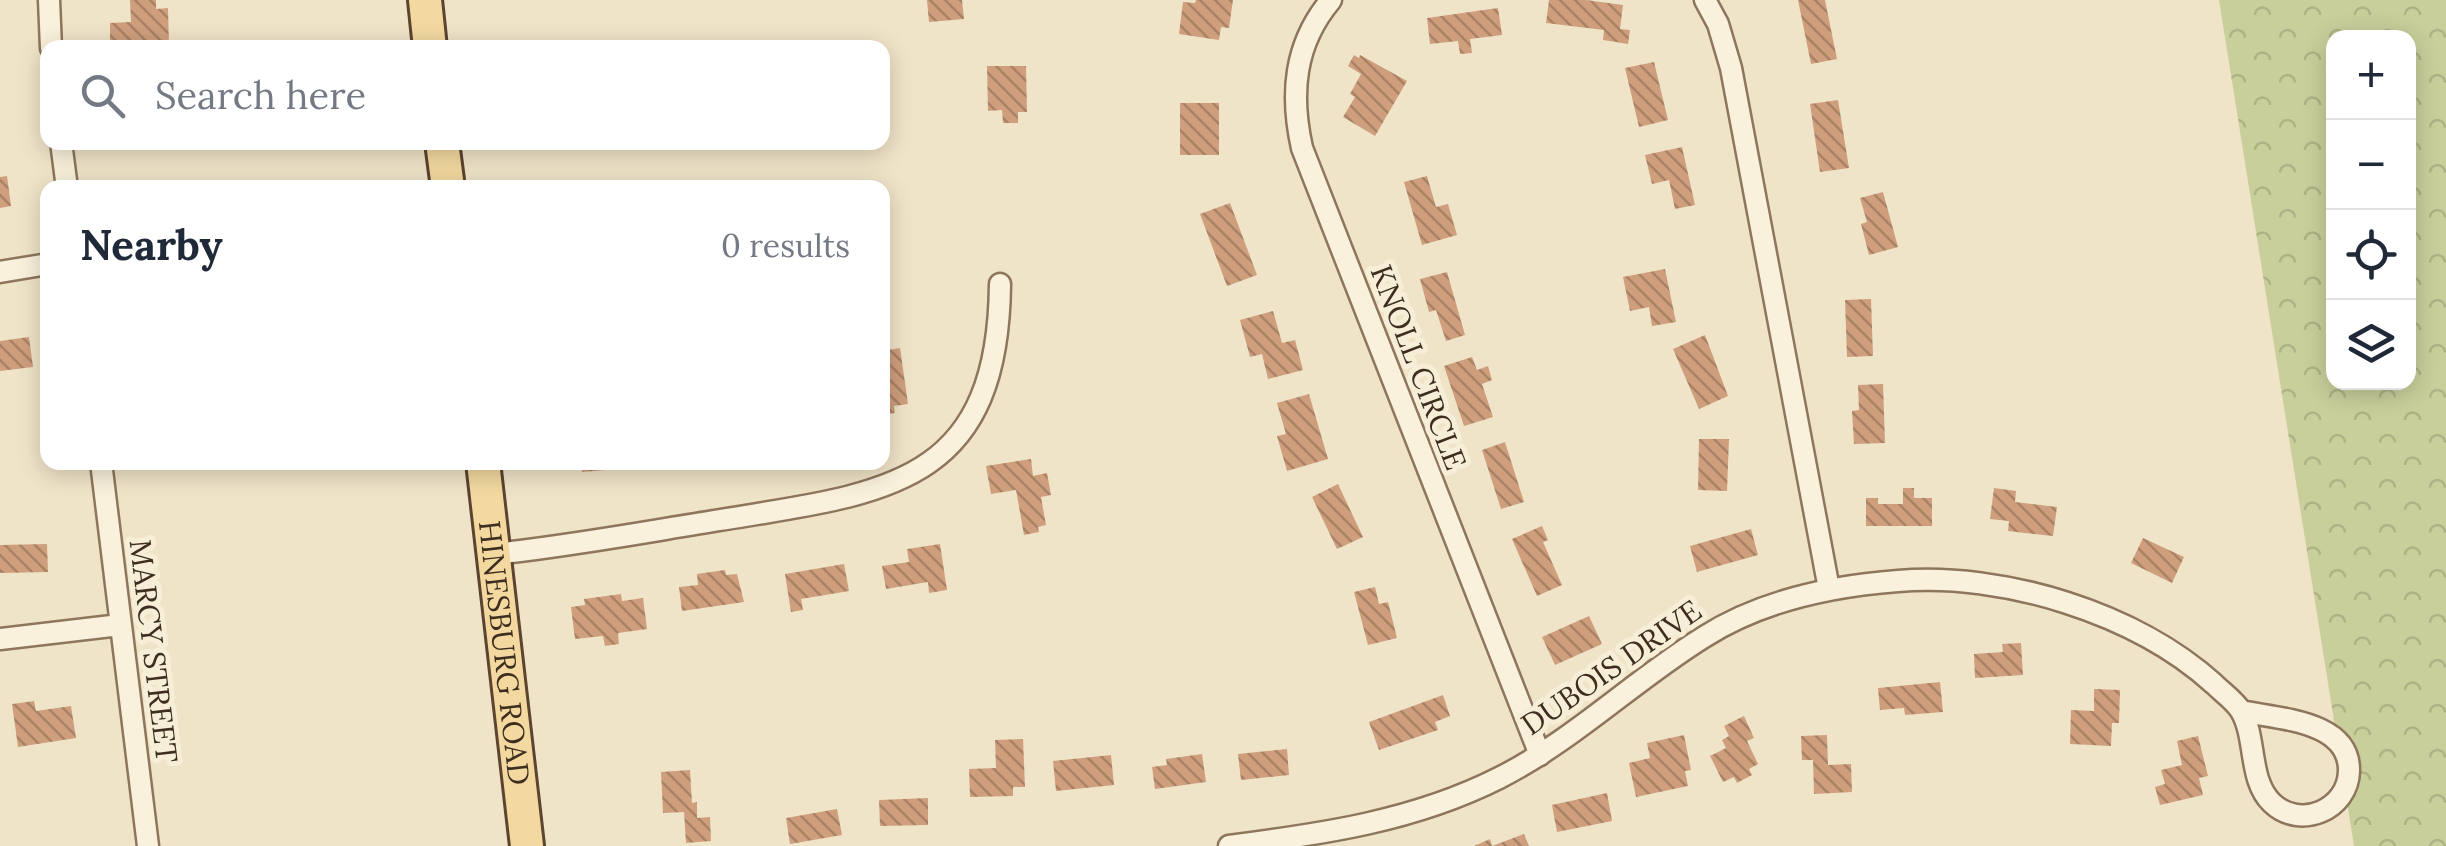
<!DOCTYPE html>
<meta charset="utf-8">
<style>
:root{--surface:#fff;--page:#f6f6f7;--text:#1f2937;--muted:#747a83;--line:#e0e1e3}
body{margin:0;font-family:Lora,serif;background:var(--page);color:var(--text)}
.controls{position:absolute;right:30px;top:30px;display:grid;overflow:hidden;border-radius:20px;box-shadow:0 5px 25px #0003}
.controls button{width:90px;height:90px;display:grid;place-items:center;padding:0;border:0;border-bottom:2px solid var(--line);background:var(--surface);color:var(--text);font:50px sans-serif}
.list{margin:0;padding:0;list-style:none}
h2{display:flex;justify-content:space-between;align-items:center;height:130px;margin:0;padding:0 40px;font-size:42px}
h2 small{font-size:32px;font-weight:400;color:var(--muted)}
.icon{flex:none;width:55px;height:55px;fill:none;stroke:currentColor;stroke-width:2;stroke-linecap:round;stroke-linejoin:round}
.map{position:relative;flex:none;width:2446px;height:846px;overflow:hidden}
.search{position:absolute;background:var(--surface);box-shadow:0 5px 25px #0003;left:40px;top:40px;width:850px;height:110px;display:flex;align-items:center;gap:25px;box-sizing:border-box;padding:0 35px;border-radius:20px;color:var(--muted);font-size:38px}
.panel{position:absolute;background:var(--surface);box-shadow:0 5px 25px #0003;left:40px;top:180px;width:850px;height:290px;border-radius:20px}
.map>svg:first-child{display:block}
.forest{fill:url(#forest-crowns);fill-rule:evenodd}
.building{fill:url(#building-back-hatch)}
.lines{fill:none;stroke-linecap:round;stroke-linejoin:round}
.minor-casing{stroke:#8d765c;stroke-width:25}
.primary-casing{stroke:#5b4430;stroke-width:38}
.minor{stroke:#faf1dc;stroke-width:20}
.primary{stroke:#f3d9a0;stroke-width:32}
.labels{text-anchor:middle;dominant-baseline:central;stroke-width:10;stroke-linejoin:round;paint-order:stroke}
.street-label{font-size:30px;fill:#3d2e20;stroke:#f7eed8}
</style>
<div class="map">
<svg width="2446" height="846" viewBox="0 0 2446 846">
<defs>
<pattern id="forest-crowns" width="20" height="18" patternUnits="userSpaceOnUse" patternTransform="scale(2.5)"><rect width="20" height="18" fill="#c9cf9b"/><path d="M2 6a3 3 0 1 1 6 0M12 15a3 3 0 1 1 6 0" fill="none" stroke="#aeb285"/></pattern>
<pattern id="building-back-hatch" width="6" height="6" patternUnits="userSpaceOnUse" patternTransform="scale(2.5)"><rect width="6" height="6" fill="#cf9f7d"/><path d="M-1 5l2 2M0 0l6 6M5-1l2 2" fill="none" stroke="#a98266"/></pattern>
</defs>
<rect width="100%" height="100%" fill="#f0e4c8"/>
<path class="forest" d="M2219,0H2446V846H2354ZM2334,38H2408V382H2334Z"/>
<g class="building">
<path d="M130,0H156V9L168,8L169,46L110,48V23L131,22Z"/>
<path d="M927,0H962L964,19L929,22Z"/>
<path d="M1196,0H1233L1229,28L1221,27L1219,40L1179,34L1183,2L1195,3Z"/>
<path d="M1549,0H1586L1623,5L1620,29L1630,30L1628,44L1603,40L1604,30L1546,23Z"/>
<path d="M1798,0H1825L1837,59L1811,64Z"/>
<path d="M1498,8L1502,35L1470,39L1472,53L1460,54L1458,41L1430,44L1427,18Z"/>
<path d="M1354,55L1359,58L1360,55L1407,81L1375,136L1343,117L1355,97L1350,94L1361,74L1348,66Z"/>
<path d="M1654,62L1668,120L1639,127L1625,68Z"/>
<path d="M987,66H1026L1027,112H1018V123H1003L1002,110L988,111Z"/>
<path d="M1838,100L1849,168L1820,172L1810,104Z"/>
<rect x="1180" y="103" width="39" height="52"/>
<path d="M1682,147L1695,205L1675,209L1669,180L1652,184L1645,155Z"/>
<path d="M7,176L11,206L0,208V177Z"/>
<path d="M1427,176L1436,207L1448,204L1457,235L1422,245L1404,182Z"/>
<path d="M1883,192L1898,247L1869,255L1861,224L1867,222L1860,198Z"/>
<path d="M1230,203L1257,275L1227,286L1200,214Z"/>
<path d="M1665,269L1676,322L1652,326L1649,307L1630,311L1623,277Z"/>
<path d="M1447,272L1465,335L1446,341L1436,310L1429,312L1420,279Z"/>
<path d="M1871,299L1873,356L1847,357L1845,300Z"/>
<path d="M1273,311L1282,343L1295,340L1303,370L1268,379L1262,354L1250,357L1240,320Z"/>
<path d="M1705,335L1728,396L1699,409L1673,349Z"/>
<path d="M29,337L33,367L0,371V341Z"/>
<path d="M900,348L908,404L894,406L895,413L882,415V351Z"/>
<path d="M1472,357L1477,370L1488,366L1492,380L1482,384L1493,417L1464,426L1444,366Z"/>
<path d="M1883,384L1885,443L1854,444L1852,411L1859,410L1858,385Z"/>
<path d="M1309,394L1328,459L1287,471L1277,436L1286,434L1277,403Z"/>
<path d="M1699,439H1729L1727,491L1698,490Z"/>
<path d="M1505,442L1524,502L1501,509L1482,450Z"/>
<path d="M1031,459L1033,476L1047,473L1051,495L1041,497L1046,525L1038,527L1039,532L1024,535L1016,490L991,494L986,466Z"/>
<path d="M581,462H617L618,469L582,472Z"/>
<path d="M1338,484L1363,537L1337,549L1312,497Z"/>
<path d="M1903,488H1914V498H1932V526H1866V498H1878V504H1903Z"/>
<path d="M1994,488L2016,491L2015,502L2057,507L2053,536L2008,531L2009,521L1990,519Z"/>
<path d="M1542,526L1548,540L1543,542L1562,585L1537,596L1512,539Z"/>
<path d="M1751,529L1758,555L1697,572L1690,546Z"/>
<path d="M2143,538L2184,557L2172,583L2131,563Z"/>
<path d="M47,544L48,572L0,573V545Z"/>
<path d="M940,544L947,590L929,593L928,582L886,589L882,566L909,562L907,549Z"/>
<path d="M844,564L849,591L801,599L803,610L791,612L785,574Z"/>
<path d="M725,570L726,575L737,574L744,602L682,611L679,587L698,585L697,574Z"/>
<path d="M1375,587L1379,604L1388,602L1397,638L1368,645L1354,592Z"/>
<path d="M621,594L622,601L643,598L647,629L618,633L619,644L605,646L603,636L575,639L571,607L585,605L584,599Z"/>
<path d="M1589,616L1602,644L1555,665L1542,637Z"/>
<path d="M2021,643L2023,675L1975,678L1974,654L2003,652L2002,644Z"/>
<path d="M1940,682L1943,712L1905,715L1904,708L1880,710L1878,688Z"/>
<path d="M2094,689L2120,690L2119,723H2112L2111,746L2070,744L2071,710L2094,711Z"/>
<path d="M1443,695L1450,716L1435,722L1438,730L1379,750L1369,722Z"/>
<path d="M34,701L36,711L71,706L76,738L18,747L12,704Z"/>
<path d="M1744,716L1754,738L1747,741L1758,764L1749,769L1752,775L1737,783L1734,777L1723,782L1710,756L1726,748L1722,740L1729,736L1724,726Z"/>
<path d="M1684,735L1691,770L1685,771L1688,786L1636,797L1629,763L1650,758L1647,743Z"/>
<path d="M1827,735L1828,765L1851,764L1852,792L1814,794L1813,760H1802L1801,736Z"/>
<path d="M2198,736L2208,776L2199,778L2203,795L2160,805L2155,787L2165,784L2161,770L2182,765L2177,741Z"/>
<path d="M1023,739L1025,787H1013V796L970,797L969,769L996,768L995,740Z"/>
<path d="M1287,749L1289,775L1241,780L1238,754Z"/>
<path d="M1202,754L1206,782L1155,789L1152,767L1167,765L1166,759Z"/>
<path d="M1111,755L1114,785L1056,791L1053,761Z"/>
<path d="M690,770L692,803L697,802V818L710,817L711,841L686,843L684,812L663,813L661,772Z"/>
<path d="M1607,793L1612,821L1557,832L1552,805Z"/>
<path d="M928,798V825L880,826L879,800Z"/>
<path d="M837,809L842,835L790,844L786,818Z"/>
<path d="M1524,834L1529,846H1474L1490,839L1492,846Z"/>
</g>
<g class="lines">
<g class="minor-casing">
<g id="minor">
<path d="M49,0L51,48"/>
<path d="M1331,0C1294,44 1290,94 1302,148L1540,755"/>
<path d="M1705,0L1718,24L1731,68L1829,589"/>
<path d="M61,142L67,188"/>
<path d="M0,272L48,264"/>
<path d="M101,462L148,846"/>
<path d="M494,554C570,546 645,532 720,520C886,493 998,486 1000,284"/>
<path d="M0,639L120,625"/>
<path d="M1229,846C1322,834 1414,821 1499,778C1574,740 1633,681 1704,637C1762,600 1831,586 1898,581C2002,572 2136,613 2214,684C2222,692 2235,701 2241,711C2257,738 2248,780 2272,803C2300,830 2348,810 2349,771C2350,720 2277,719 2241,711"/>
</g>
</g>
<g class="primary-casing">
<g id="primary">
<path d="M425,0L430,48"/>
<path d="M442,142L448,188"/>
<path id="s1" d="M483,462L527,846"/>
</g>
</g>
<use href="#minor" class="minor"/>
<use href="#primary" class="primary"/>
</g>
<g class="labels">
<g class="street-label">
<text transform="translate(1419 367) rotate(69)">KNOLL CIRCLE</text>
<text transform="translate(154 651) rotate(83)">MARCY STREET</text>
<text stroke="none"><textPath href="#s1" startOffset="192">HINESBURG ROAD</textPath></text>
<text transform="translate(1611 667) rotate(-35)">DUBOIS DRIVE</text>
</g>
</g>
</svg>
<div class="controls">
<button>+</button>
<button>−</button>
<button><svg class="icon" aria-label="locate" viewBox="0 0 24 24"><circle cx="12" cy="12" r="6"/><path d="M12 2v4M12 18v4M2 12h4M18 12h4"/></svg></button>
<button><svg class="icon" aria-label="layers" viewBox="0 0 24 24"><path d="M12 4l9 5-9 5-9-5zM3 14l9 5 9-5"/></svg></button>
</div>
<div class="search"><svg class="icon" aria-label="search" viewBox="0 0 24 24"><circle cx="10" cy="10" r="6"/><path d="M15 15l6 6"/></svg>Search here</div>
<section class="panel">
<h2>Nearby<small>0 results</small></h2>
<ul class="list">
</ul>
</section>
</div>
